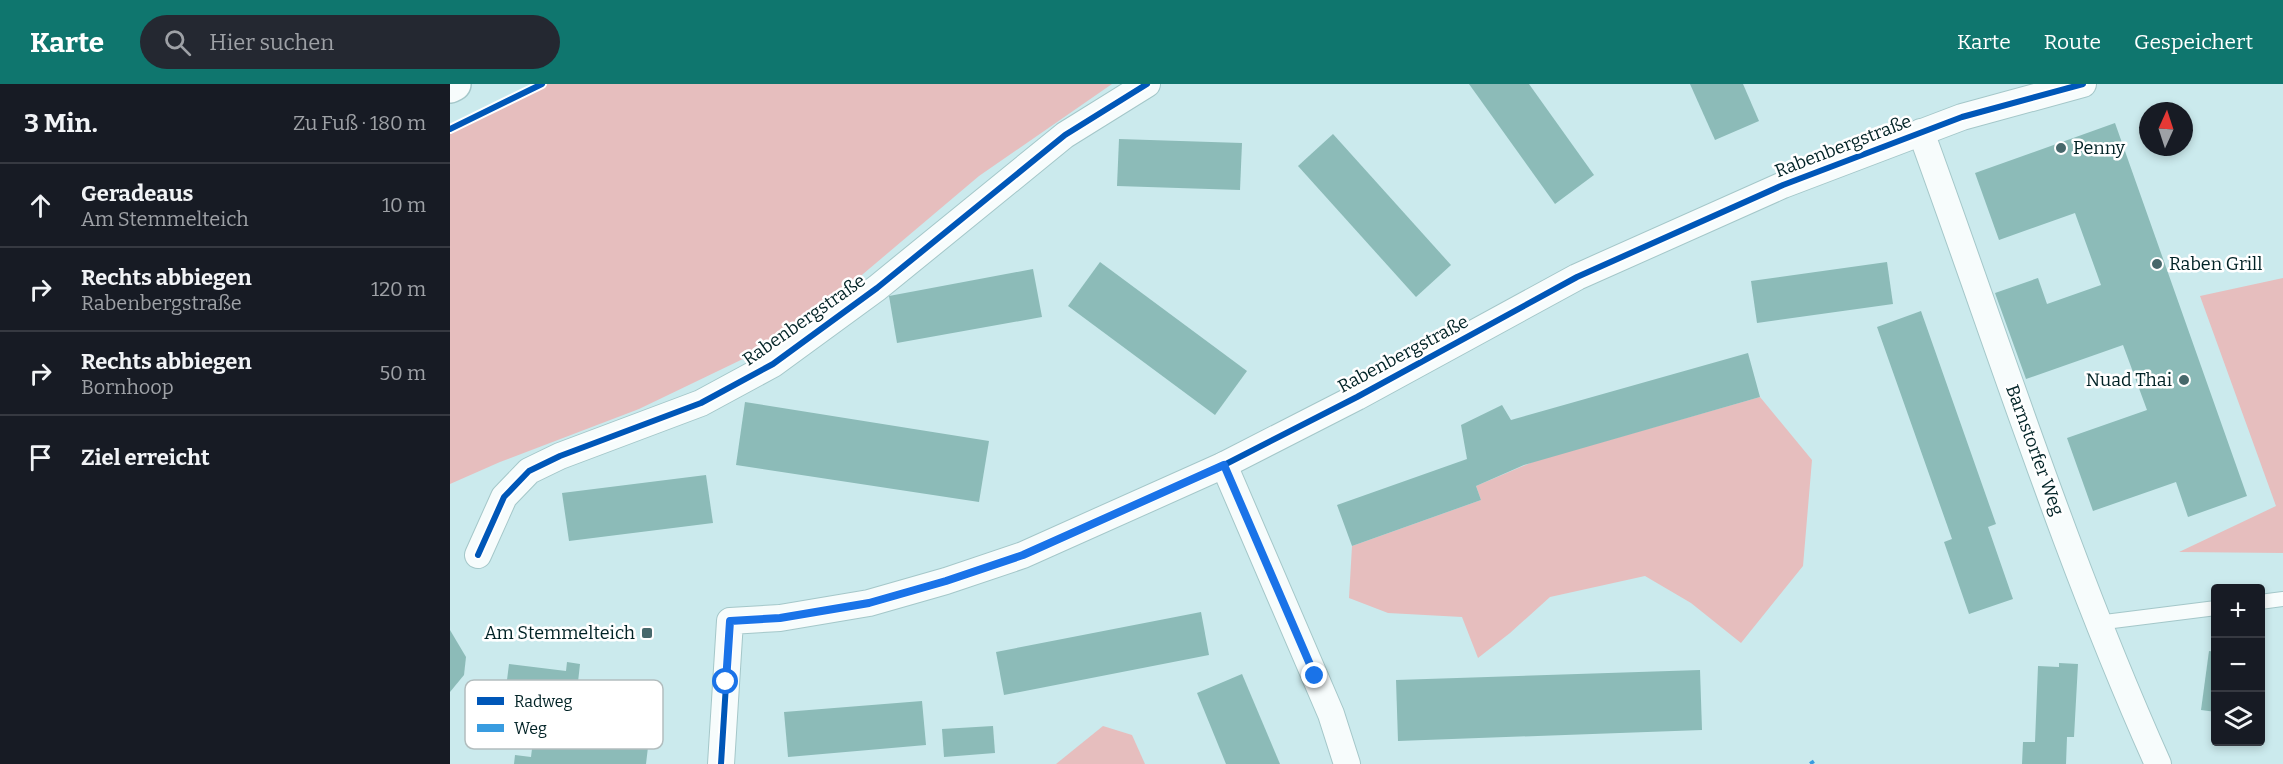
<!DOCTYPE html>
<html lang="de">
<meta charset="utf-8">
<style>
:root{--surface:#171b24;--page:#242831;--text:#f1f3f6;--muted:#9ea1a6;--line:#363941;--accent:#0f766e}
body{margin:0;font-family:Bitter,serif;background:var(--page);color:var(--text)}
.controls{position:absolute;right:18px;bottom:18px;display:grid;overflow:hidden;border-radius:6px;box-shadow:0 3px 9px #0003}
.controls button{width:54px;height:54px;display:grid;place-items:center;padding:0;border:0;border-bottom:2px solid var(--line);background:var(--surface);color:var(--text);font:30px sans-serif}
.compass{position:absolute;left:1689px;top:18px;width:54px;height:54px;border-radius:50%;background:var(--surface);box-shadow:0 3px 9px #0003;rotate:3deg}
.stop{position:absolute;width:18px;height:18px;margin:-14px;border:4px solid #1a73e8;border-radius:50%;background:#fff}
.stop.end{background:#1a73e8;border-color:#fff;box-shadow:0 2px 6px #0008}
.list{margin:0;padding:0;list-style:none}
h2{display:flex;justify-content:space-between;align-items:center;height:78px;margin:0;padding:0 24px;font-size:26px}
h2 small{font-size:20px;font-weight:400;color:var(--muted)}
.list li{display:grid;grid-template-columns:39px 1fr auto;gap:18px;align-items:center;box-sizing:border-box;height:84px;padding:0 24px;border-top:2px solid var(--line)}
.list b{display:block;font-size:22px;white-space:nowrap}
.list p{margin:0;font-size:20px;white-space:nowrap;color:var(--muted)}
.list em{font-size:20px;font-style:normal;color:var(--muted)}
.icon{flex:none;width:33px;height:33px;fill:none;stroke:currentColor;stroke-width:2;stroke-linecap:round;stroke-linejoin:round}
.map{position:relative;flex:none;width:1833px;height:680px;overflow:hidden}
header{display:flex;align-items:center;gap:36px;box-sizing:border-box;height:84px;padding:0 30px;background:var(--accent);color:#fff}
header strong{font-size:28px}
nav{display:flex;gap:33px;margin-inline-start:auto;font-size:21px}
.search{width:420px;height:54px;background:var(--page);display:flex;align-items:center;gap:15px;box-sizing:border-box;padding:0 21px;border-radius:33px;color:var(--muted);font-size:22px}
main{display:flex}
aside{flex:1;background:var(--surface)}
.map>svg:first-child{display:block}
.green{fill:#e6bebe}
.building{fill:#8cbbb8}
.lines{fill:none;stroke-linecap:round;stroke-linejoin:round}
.lane-casing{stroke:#a4c7c9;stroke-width:16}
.street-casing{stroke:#a4c7c9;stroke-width:28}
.secondary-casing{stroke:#a4c7c9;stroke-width:36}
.lane{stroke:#f7fcfc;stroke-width:14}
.street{stroke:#f7fcfc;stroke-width:26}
.secondary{stroke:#f7fcfc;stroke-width:33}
.quiet{stroke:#399ce0;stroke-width:4.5;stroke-dasharray:9 4.5;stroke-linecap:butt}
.cycleway-casing{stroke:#fff;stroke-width:10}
.cycleway{stroke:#0057b8;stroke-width:6}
.route{stroke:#1a73e8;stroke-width:8}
.poi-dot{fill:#47686b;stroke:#fff;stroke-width:2}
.labels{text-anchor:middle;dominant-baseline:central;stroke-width:5;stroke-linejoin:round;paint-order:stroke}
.street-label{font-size:18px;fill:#002225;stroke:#fff}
.poi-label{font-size:18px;fill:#002225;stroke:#fff;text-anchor:start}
.key{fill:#fff;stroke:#b2bdbe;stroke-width:1.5}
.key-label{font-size:16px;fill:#002225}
</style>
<header>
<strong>Karte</strong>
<div class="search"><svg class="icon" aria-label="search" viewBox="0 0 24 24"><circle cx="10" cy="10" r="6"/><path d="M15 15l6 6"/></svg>Hier suchen</div>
<nav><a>Karte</a><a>Route</a><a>Gespeichert</a></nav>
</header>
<main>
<aside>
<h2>3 Min.<small>Zu Fuß · 180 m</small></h2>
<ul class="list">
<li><svg class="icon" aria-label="ahead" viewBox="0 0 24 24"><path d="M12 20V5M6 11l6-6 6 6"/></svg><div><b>Geradeaus</b><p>Am Stemmelteich</p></div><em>10 m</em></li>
<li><svg class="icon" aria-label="right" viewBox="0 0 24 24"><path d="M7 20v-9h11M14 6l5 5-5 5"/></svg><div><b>Rechts abbiegen</b><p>Rabenbergstraße</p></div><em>120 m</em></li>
<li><svg class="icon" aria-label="right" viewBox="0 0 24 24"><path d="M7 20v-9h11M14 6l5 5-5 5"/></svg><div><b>Rechts abbiegen</b><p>Bornhoop</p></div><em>50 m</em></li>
<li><svg class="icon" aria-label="arrive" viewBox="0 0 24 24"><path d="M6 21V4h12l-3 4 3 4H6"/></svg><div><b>Ziel erreicht</b></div></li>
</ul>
</aside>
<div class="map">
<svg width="1833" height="680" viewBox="0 0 1833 680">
<rect width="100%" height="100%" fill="#cbeaed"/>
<g class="green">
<path d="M94,0H662L529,92L374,223L295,274L189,325L50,378L0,400V49Z"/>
<path d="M1833,194V469L1729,468L1826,422L1750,212Z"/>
<path d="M1310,313L1362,376L1353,482L1291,559L1241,519L1195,492L1100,513L1060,549L1028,574L1012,533L938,529L899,514L902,462L1031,416L1026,402L1085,377Z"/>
<path d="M653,642L682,651L695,680H606Z"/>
</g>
<g class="building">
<path d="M1019,0H1079L1144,91L1105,120Z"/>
<path d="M1240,0H1293L1309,37L1265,56Z"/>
<path d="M1665,39L1797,412L1738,433L1726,398L1643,427L1617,354L1697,326L1673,261L1576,295L1545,209L1588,194L1597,220L1651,201L1625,129L1549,156L1525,89Z"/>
<path d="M883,50L1001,181L966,213L848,82Z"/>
<path d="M669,55L792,59L790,106L667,102Z"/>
<path d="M650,178L797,287L765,331L618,222Z"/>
<path d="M1437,178L1443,220L1307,239L1301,197Z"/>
<path d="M583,185L592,233L447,259L439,212Z"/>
<path d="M1471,227L1546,440L1538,443L1563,515L1519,530L1494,458L1502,455L1427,243Z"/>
<path d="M1298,269L1310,313L1074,381L1026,402L1031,416L902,462L887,421L1017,375L1011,341L1052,321L1061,336Z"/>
<path d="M295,318L539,357L529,418L286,381Z"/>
<path d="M256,391L263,439L119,457L112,409Z"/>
<path d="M751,528L759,571L554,611L546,568Z"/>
<path d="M0,546L16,573L14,591L0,608Z"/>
<path d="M1759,567L1766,568V628L1751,626Z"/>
<path d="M117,578L130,580L127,607L192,615L189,645L200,646L196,680H64L65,671L81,673L85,640L52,636L59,580L116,587Z"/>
<path d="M1609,579L1628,580L1624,653H1617L1616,680H1572L1573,658H1585L1588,582L1609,583Z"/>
<path d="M1250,586L1252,646L948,657L946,596Z"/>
<path d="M792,590L830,680H776L747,609Z"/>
<path d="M472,617L476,661L338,673L334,628Z"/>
<path d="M543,642L545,669L494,673L492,645Z"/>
</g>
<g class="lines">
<g class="lane-casing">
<g id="lane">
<path d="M1810,518L1833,515"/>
<path d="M1647,539L1766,524"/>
</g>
</g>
<g class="street-casing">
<g id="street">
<path d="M1471,48C1548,259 1616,475 1708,680"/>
<path d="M774,381L881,630L897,680"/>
<path d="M28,471L54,413L79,387L110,372L251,319L323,280L427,204L615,51L697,0"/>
<path d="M271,680L280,537L330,534L419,519L496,497L573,471L774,381L907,313L1127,193L1333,101L1512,33L1633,0"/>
</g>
</g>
<g class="secondary-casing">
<path id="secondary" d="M0,2L4,0"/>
</g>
<use href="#lane" class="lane"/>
<use href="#street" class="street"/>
<use href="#secondary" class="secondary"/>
<path class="quiet" d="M1361,677L1363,680"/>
<g class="cycleway-casing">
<g id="cycleway">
<path d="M0,45L92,0"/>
<path d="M28,471L54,413L79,387L110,372L251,319L323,280L427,204L615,51L697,0"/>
<path d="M271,680L280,537L330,534L419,519L496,497L573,471L774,381L907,313L1127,193L1333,101L1512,33L1633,0"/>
</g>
</g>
<use href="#cycleway" class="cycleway"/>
</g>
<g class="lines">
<path class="route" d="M276,598L280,537L330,534L419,519L496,497L573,471L774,381L865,592"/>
</g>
<g class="poi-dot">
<circle cx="1611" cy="64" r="6"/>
<circle cx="1707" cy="180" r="6"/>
<circle cx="1734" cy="296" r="6"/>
<rect x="191" y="543" width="12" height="12" rx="3"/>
</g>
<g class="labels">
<g class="street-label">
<text transform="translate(1393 62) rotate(-21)">Rabenbergstraße</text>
<text transform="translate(354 236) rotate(-35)">Rabenbergstraße</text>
<text transform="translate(953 270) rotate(-28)">Rabenbergstraße</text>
<text transform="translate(1585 366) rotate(70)">Barnstorfer Weg</text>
</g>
<g class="poi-label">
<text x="1623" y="64">Penny</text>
<text x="1719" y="180">Raben Grill</text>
<text x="1722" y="296" text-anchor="end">Nuad Thai</text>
<text x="185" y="549" text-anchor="end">Am Stemmelteich</text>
</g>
</g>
<rect x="15" y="596" width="198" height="69" rx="9" class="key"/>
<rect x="27" y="613" width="27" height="8" fill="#0057b8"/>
<rect x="27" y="640" width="27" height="8" fill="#399ce0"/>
<g class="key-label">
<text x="64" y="623">Radweg</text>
<text x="64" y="650">Weg</text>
</g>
</svg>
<div class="controls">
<button>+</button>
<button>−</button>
<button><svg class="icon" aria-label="layers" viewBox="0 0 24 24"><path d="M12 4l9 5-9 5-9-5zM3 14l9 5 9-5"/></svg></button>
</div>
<svg class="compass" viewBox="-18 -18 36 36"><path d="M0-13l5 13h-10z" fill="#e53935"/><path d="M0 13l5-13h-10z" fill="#9ea1a6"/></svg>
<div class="stop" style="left:276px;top:598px"></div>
<div class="stop end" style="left:865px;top:592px"></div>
</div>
</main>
